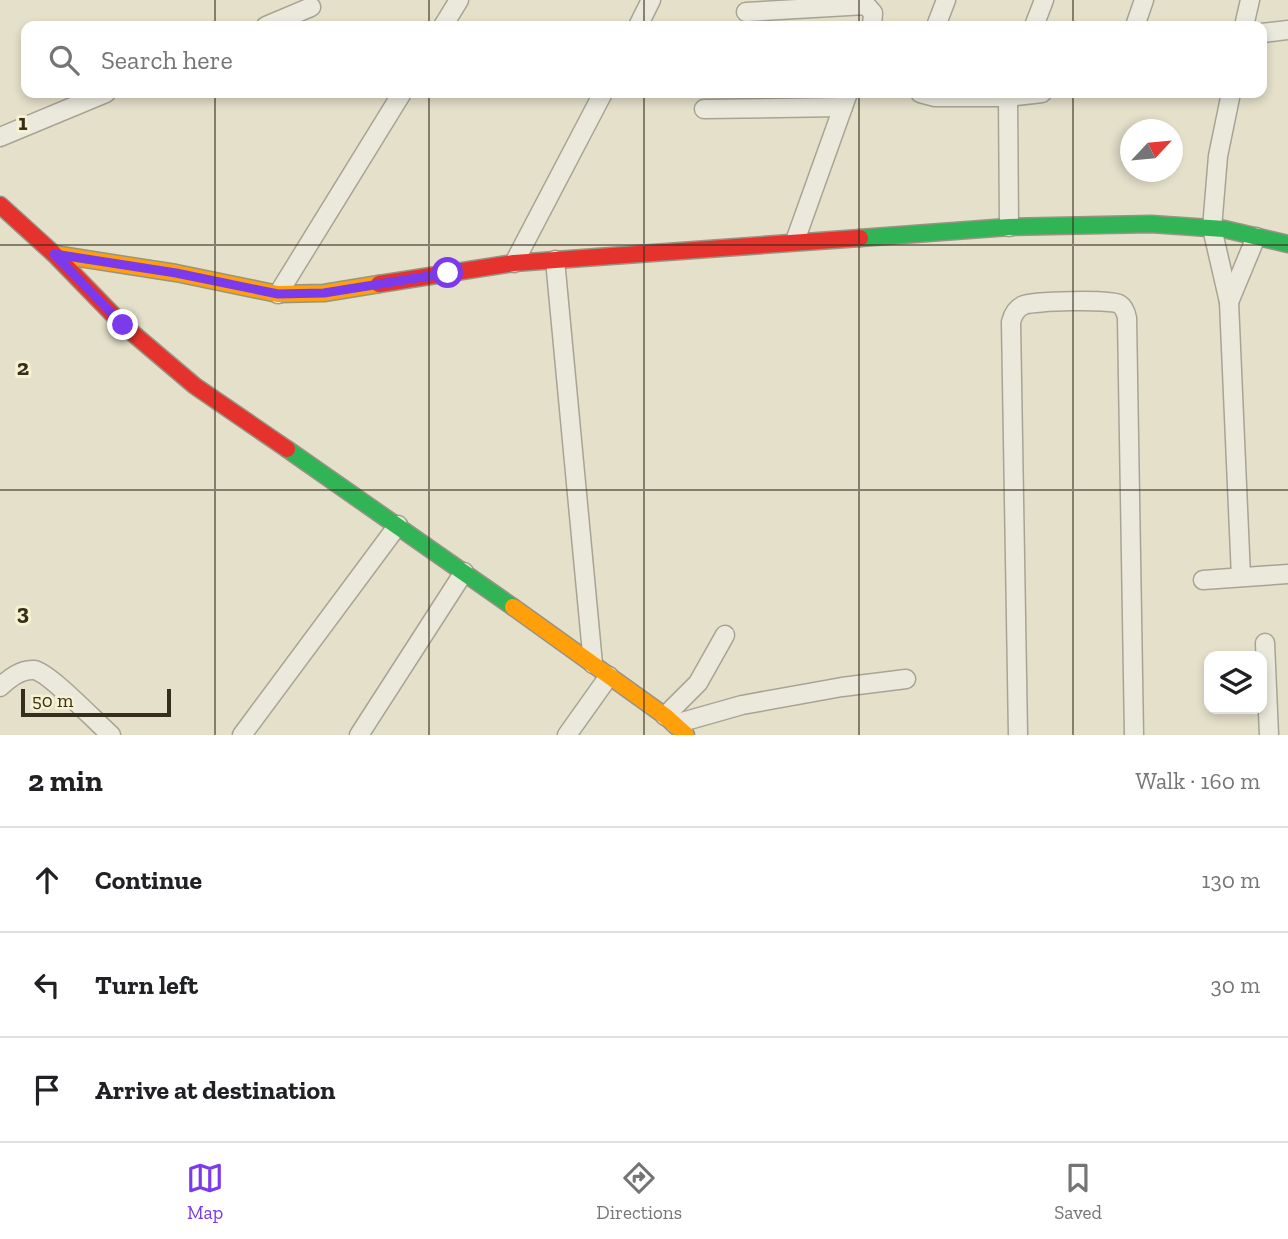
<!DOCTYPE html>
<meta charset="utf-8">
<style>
:root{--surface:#fff;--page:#f6f6f6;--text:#202124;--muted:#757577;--line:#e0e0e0;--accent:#7c3aed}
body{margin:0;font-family:"Zilla Slab",serif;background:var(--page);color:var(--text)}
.controls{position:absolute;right:21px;bottom:21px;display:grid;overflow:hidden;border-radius:14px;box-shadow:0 4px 10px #0003}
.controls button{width:63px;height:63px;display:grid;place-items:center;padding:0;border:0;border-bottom:2px solid var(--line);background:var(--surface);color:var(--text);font:35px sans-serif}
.compass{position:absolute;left:1120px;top:119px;width:63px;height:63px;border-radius:50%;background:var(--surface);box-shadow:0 4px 10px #0003;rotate:64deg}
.scale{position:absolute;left:21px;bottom:18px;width:150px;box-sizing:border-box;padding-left:7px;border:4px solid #362d1c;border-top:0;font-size:19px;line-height:24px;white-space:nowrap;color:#362d1c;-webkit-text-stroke:5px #f6f1ce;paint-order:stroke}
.stop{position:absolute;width:21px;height:21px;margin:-16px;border:5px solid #7c3aed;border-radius:50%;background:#fff}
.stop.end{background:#7c3aed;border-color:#fff;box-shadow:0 2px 7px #0008}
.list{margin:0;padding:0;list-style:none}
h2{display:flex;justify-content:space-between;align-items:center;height:91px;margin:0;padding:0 28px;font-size:30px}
h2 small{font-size:23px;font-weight:400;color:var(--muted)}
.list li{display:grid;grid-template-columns:46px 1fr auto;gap:21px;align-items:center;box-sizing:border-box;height:105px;padding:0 28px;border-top:2px solid var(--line)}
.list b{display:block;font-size:26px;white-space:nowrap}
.list em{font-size:23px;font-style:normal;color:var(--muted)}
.icon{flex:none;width:38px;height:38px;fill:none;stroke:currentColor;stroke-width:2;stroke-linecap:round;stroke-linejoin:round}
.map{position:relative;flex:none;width:1288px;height:735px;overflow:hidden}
.search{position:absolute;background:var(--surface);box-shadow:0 4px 10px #0003;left:21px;right:21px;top:21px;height:77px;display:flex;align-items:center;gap:18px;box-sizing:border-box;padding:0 24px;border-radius:14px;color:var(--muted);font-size:26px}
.sheet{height:406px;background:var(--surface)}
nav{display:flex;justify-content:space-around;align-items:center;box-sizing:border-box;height:98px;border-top:2px solid var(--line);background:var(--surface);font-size:19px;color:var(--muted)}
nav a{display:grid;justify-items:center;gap:4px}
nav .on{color:var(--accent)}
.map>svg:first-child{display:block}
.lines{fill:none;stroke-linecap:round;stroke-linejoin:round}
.street-casing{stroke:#a8a494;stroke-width:21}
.fast-casing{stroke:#989383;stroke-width:19}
.slow-casing{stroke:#989383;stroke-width:19}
.jam-casing{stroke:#989383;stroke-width:19}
.street{stroke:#ebe9dc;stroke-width:18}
.fast{stroke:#30b455;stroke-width:16}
.slow{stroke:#ff9f0a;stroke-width:16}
.jam{stroke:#e5322d;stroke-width:16}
.route{stroke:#7c3aed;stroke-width:9}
.grid{fill:none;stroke:#362d1c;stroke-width:2;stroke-opacity:0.55}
.grid-label{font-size:23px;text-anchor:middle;font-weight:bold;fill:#362d1c;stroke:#f6f1ce;stroke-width:6;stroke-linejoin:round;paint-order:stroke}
</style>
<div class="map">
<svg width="1288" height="735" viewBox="0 0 1288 735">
<rect width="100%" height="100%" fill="#e4e0ca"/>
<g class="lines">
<g class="street-casing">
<g id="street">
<path d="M746,12L866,5L873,13L872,26"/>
<path d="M266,26L311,7"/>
<path d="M443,26L459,0"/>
<path d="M638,26L651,0"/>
<path d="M936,26L946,0"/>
<path d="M1034,26L1044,0"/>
<path d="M1135,26L1144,0"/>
<path d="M1244,26L1250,0"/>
<path d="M1262,33L1288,30"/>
<path d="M920,93L935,97H1008L1009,227"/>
<path d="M1010,93L1008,97L1042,93"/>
<path d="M1231,93L1218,156L1212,228L1229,302L1241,577"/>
<path d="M704,109L843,107"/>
<path d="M0,137L106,93"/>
<path d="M795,241L848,93"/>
<path d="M555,260L593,664"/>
<path d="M514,263L603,93"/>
<path d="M278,294L402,93"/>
<path d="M1229,302L1256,237"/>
<path d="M1203,580L1288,574"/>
<path d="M1265,643L1269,735"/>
<path d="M0,687C10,678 21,669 34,670C49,672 97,723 111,735"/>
<path d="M665,716L698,683L725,635"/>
<path d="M675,724L742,705L842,687L906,679"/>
<path d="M242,735L398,525"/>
<path d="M359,735L464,572"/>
<path d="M567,735L609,676"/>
<path d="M1018,735L1011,322C1013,314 1016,308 1024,305C1032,301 1112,299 1119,304C1124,307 1126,313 1127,318L1134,735"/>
</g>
</g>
<g class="fast-casing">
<g id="fast">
<path d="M860,238L1009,227L1151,224L1224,229L1288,244"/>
<path d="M287,449L513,607"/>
</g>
</g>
<g class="slow-casing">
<g id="slow">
<path d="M54,254L176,273L278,294L324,293L379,284"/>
<path d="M513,607L665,716L686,735"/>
</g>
</g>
<g class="jam-casing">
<g id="jam">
<path d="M0,205L54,254L123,325L195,386L287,449"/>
<path d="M379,284L514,263L860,238"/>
</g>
</g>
<use href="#street" class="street"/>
<use href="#fast" class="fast"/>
<use href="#slow" class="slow"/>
<use href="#jam" class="jam"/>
</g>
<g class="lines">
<path class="route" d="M123,325L54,254L176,273L278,294L324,293L448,273"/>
</g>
<path class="grid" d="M215,0V26M429,0V26M644,0V26M859,0V26M1073,0V26M215,93V735M429,93V735M644,93V735M859,93V735M1073,93V735M0,245H1288M0,490H1288"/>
<g class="grid-label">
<text x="23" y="130">1</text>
<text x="23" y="375">2</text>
<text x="23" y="620">3</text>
</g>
</svg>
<div class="controls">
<button><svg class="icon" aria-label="layers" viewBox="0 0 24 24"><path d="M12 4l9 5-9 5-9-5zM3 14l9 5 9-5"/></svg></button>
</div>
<svg class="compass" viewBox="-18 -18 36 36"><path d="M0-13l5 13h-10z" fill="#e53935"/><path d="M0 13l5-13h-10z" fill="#757577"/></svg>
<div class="scale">50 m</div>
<div class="stop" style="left:448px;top:273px"></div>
<div class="stop end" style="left:123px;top:325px"></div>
<div class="search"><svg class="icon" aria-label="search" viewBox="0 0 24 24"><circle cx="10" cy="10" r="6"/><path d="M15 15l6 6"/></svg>Search here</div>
</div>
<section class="sheet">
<h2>2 min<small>Walk · 160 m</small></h2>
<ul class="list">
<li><svg class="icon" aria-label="ahead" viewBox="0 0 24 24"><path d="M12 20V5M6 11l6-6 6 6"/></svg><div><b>Continue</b></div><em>130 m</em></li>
<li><svg class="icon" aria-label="left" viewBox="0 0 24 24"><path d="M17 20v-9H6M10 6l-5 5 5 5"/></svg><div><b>Turn left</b></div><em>30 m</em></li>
<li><svg class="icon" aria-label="arrive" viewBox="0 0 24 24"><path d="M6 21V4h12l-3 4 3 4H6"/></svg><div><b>Arrive at destination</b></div></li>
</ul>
</section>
<nav>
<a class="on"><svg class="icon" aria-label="map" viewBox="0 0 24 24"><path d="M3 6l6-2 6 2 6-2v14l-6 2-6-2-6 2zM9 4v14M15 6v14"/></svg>Map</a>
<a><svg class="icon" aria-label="directions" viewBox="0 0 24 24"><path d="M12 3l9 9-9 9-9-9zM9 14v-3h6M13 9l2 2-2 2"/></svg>Directions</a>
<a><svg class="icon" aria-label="saved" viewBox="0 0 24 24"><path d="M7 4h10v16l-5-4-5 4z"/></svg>Saved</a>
</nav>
